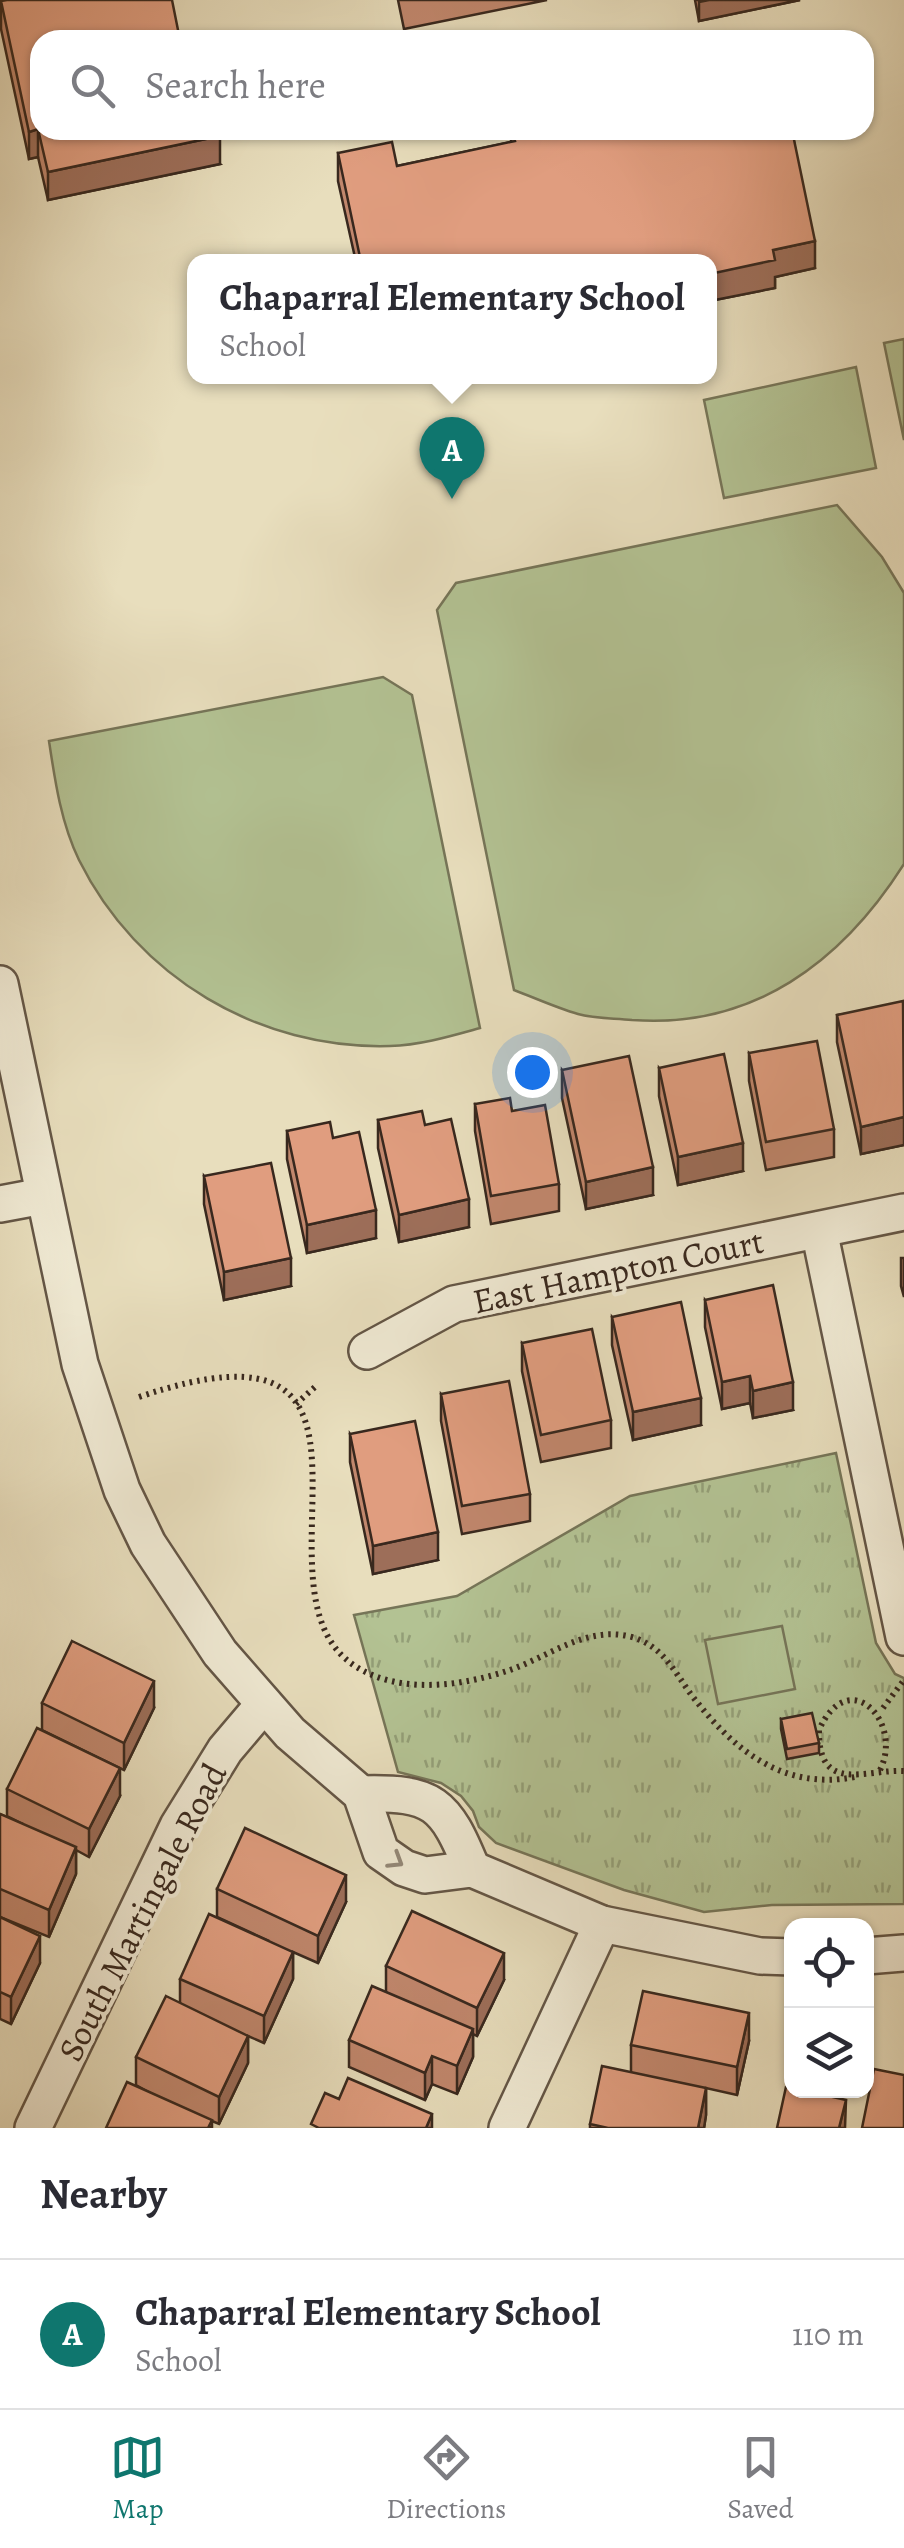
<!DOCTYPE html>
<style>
:root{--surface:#fff;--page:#f2f2f3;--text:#2b2b33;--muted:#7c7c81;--line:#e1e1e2;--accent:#0f766e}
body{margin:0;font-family:Alegreya,serif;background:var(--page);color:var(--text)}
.controls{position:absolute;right:30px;bottom:30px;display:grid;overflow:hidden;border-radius:20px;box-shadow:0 2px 8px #0004}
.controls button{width:90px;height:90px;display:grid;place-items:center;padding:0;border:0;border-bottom:2px solid var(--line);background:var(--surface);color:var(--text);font:50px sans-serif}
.you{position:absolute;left:532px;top:1072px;width:35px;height:35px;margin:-25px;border:8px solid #fff;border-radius:50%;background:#1a73e8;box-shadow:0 0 0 15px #1a73e833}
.badge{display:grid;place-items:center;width:65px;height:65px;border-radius:50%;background:var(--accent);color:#fff;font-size:32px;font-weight:700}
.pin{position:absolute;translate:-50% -82px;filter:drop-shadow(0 2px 5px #0008)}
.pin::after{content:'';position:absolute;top:52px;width:35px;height:30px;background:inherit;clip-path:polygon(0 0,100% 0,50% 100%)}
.popup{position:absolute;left:187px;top:254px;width:530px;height:130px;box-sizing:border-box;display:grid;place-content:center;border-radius:20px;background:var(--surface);filter:drop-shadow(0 2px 8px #0005);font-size:32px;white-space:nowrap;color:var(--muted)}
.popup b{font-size:38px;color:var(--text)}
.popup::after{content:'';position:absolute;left:50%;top:100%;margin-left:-20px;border:20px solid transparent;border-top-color:var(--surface)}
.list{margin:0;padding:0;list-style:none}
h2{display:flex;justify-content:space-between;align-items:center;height:130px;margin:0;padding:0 40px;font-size:42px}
h2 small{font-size:32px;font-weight:400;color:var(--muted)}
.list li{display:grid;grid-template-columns:65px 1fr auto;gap:30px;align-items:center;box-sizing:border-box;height:150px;padding:0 40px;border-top:2px solid var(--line)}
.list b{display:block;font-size:38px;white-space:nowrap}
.list p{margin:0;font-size:32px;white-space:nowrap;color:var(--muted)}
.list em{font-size:32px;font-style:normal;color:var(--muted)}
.icon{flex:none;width:55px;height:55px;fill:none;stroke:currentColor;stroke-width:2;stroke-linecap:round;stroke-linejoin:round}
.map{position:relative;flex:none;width:904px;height:2128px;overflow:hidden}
.search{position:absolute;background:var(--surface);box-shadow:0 2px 8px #0004;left:30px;right:30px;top:30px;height:110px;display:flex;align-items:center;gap:25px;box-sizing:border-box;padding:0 35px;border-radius:30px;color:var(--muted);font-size:38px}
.sheet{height:280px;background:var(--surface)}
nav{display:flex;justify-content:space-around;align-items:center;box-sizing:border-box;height:140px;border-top:2px solid var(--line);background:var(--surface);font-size:28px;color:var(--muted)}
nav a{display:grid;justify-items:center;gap:5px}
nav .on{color:var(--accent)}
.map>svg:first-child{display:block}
.park{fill:url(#park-tufts);stroke:#767558;stroke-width:2.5}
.garden{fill:#b3c293;stroke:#767558;stroke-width:2.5}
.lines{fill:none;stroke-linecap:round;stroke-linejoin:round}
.minor-casing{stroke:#645646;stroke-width:40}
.path{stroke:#38281e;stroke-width:6;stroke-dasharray:2.5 5;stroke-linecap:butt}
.minor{stroke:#f0ead4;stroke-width:35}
.wall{fill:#c1876d;stroke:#38281e;stroke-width:2.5}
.shaded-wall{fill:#9d6e59;stroke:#38281e;stroke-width:2.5}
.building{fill:#e09d7f;stroke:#38281e;stroke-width:2.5}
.oneway{stroke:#948979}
.labels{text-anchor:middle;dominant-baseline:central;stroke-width:8;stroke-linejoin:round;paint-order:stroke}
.street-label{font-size:35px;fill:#38281e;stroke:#f0ead4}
</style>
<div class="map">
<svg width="904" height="2128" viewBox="0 0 904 2128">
<defs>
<pattern id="park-tufts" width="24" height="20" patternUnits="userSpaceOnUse" patternTransform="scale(2.5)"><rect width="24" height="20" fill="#b3c293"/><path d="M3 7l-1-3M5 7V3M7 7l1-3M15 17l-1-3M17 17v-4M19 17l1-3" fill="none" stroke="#939e77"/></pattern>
</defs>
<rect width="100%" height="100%" fill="#e8debd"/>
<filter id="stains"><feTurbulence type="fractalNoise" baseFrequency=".002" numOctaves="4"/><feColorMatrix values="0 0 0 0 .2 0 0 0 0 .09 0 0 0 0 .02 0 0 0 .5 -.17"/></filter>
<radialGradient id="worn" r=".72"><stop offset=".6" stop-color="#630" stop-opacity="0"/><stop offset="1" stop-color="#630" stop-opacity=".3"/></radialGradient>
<path class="park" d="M836,1453L876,1643L895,1674L904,1678V1904L772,1905L704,1912L624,1890L496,1843L479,1827L473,1811L461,1796L441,1783L398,1772L354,1615L457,1596L630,1496Z"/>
<g class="garden">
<path d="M904,339V440L884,343Z"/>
<path d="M856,367L876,468L724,498L704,400Z"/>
<path d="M837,505L882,557L904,593V864C842,962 753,1029 632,1020C615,1018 595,1019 578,1014C557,1008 535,998 514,990L437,610L456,583Z"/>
<path d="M383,677L412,695L480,1028C451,1036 421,1045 390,1046C259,1050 137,977 79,860C61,823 55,781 49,741Z"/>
<path d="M782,1626L795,1689L718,1704L705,1640Z"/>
</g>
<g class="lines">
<g class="minor-casing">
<g id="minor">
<path d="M0,984L80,1364L122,1490L148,1544L220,1653L290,1733L361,1794L381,1852L404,1868L425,1875L472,1869L602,1924L760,1956L792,1957"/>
<path d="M0,1204L43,1196"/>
<path d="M819,1230L904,1637"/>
<path d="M367,1351L454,1304L904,1212"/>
<path d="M361,1794C434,1792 445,1803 472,1869"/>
<path d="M866,1956L904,1953"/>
<path d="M33,2128L178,1826L225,1750L264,1704"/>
<path d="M507,2128L602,1924"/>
</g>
</g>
<g class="path">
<path d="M139,1397C430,1298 238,1590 355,1666C400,1695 462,1686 510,1670C550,1656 587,1625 632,1637C662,1646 673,1669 690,1693C732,1749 782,1791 855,1777"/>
<path d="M296,1404L315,1387"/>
<path d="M883,1708L904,1680"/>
<path d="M880,1770C904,1723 849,1663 819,1730C818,1795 866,1769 904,1771"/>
</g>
<use href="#minor" class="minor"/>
</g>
<g class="wall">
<path d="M398,0H547L404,29Z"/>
<path d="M695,0H800L699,21Z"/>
<path d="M1,1L40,40L220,164L48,200L38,157L29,159L1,29Z"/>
<path d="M511,130H792L815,268L775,277V288L710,301V262H356L338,181V153L397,166L511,142Z"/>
<path d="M904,1005V1145L861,1154L837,1042V1015Z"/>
<path d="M749,1053L834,1129V1157L766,1170L749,1081Z"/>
<path d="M659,1068L743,1171L678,1185L659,1096Z"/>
<path d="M562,1070L653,1195L586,1209L562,1098Z"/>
<path d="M475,1104L512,1111L559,1184V1211L491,1224L475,1131Z"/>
<path d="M378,1120L425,1125L469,1227L399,1242L378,1148Z"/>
<path d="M287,1131L333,1138L376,1238L307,1253L287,1159Z"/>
<path d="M204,1176L291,1286L224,1300L204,1204Z"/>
<path d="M901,1258H904V1297L901,1286Z"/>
<path d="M705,1300L793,1410L753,1418L750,1403L722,1409L705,1327Z"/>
<path d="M612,1317L701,1425L633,1440L612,1345Z"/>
<path d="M522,1343L611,1420V1448L541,1462L522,1371Z"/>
<path d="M441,1394L530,1494V1521L462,1534L441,1421Z"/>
<path d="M350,1434L438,1560L373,1574L350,1462Z"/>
<path d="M42,1703L154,1708L124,1770L42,1730Z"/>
<path d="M781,1719L819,1743V1753L787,1759L781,1729Z"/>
<path d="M7,1789L120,1796L89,1857L76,1850V1874L49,1937L0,1917V1814L23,1824L7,1816Z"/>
<path d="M217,1889L346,1902L318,1963L293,1952V1979L264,2043L248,2036V2063L219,2124L212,2121V2128L136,2085V2057L180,2003V1979L267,1940L217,1917Z"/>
<path d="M0,1917L40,1963L11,2024L0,2019Z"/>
<path d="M386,1966L504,1980L477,2036L473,2034V2057L457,2094L432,2084L425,2100L349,2067V2040L386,1992Z"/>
<path d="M749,2041L737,2095L706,2088V2115L704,2128H590V2124L631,2072V2045Z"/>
</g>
<g class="shaded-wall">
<path d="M709,0H800L699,21V2Z"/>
<path d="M38,129V157L29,159V132Z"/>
<path d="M220,136V164L48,200V172Z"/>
<path d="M815,241V268L775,277V288L710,301V274L773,250Z"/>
<path d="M904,1117V1145L861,1154V1127Z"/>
<path d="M743,1143V1171L678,1185V1157Z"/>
<path d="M653,1167V1195L586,1209V1182Z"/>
<path d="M469,1199V1227L399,1242V1215Z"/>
<path d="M376,1210V1238L307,1253V1225Z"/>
<path d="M291,1258V1286L224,1300V1272Z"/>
<path d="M750,1376V1403L722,1409V1382Z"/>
<path d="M793,1382V1410L753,1418V1391Z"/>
<path d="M701,1398V1425L633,1440V1412Z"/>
<path d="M438,1532V1560L373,1574V1546Z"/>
<path d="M154,1681V1708L124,1770V1743Z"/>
<path d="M120,1768V1796L89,1857V1829Z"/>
<path d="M76,1847V1874L49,1937V1910Z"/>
<path d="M346,1875V1902L318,1963V1936Z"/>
<path d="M40,1936V1963L11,2024V1997Z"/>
<path d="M293,1952V1979L264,2043V2016Z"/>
<path d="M504,1953V1980L477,2036V2008Z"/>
<path d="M749,2013V2041L737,2095V2067Z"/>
<path d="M473,2029V2057L457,2094V2066Z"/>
<path d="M248,2036V2063L219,2124V2097Z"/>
<path d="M432,2056V2084L425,2100V2073Z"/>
<path d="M706,2088V2115L704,2128H698Z"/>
<path d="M846,2100L845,2128H839Z"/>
<path d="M432,2114V2128H426Z"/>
</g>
<g class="building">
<path d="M7,0H172L180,40H40V130H219L220,136L48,172L38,129L29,132L1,1Z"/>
<path d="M512,130H792L815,241L773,250L775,260L710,274V262H361L338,153L392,142L397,166L515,141Z"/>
<path d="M903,1001L904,1117L861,1127L837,1015Z"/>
<path d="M817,1041L834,1129L766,1142L749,1053Z"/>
<path d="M724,1054L743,1143L678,1157L659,1068Z"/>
<path d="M629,1056L653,1167L586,1182L562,1070Z"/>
<path d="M510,1098L512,1111L545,1105L559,1184L491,1196L475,1104Z"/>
<path d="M422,1111L425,1125L451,1119L469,1199L399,1215L378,1120Z"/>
<path d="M330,1122L333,1138L359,1132L376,1210L307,1225L287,1131Z"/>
<path d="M271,1163L291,1258L224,1272L204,1176Z"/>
<path d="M773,1285L793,1382L753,1391L750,1376L722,1382L705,1300Z"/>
<path d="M681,1302L701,1398L633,1412L612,1317Z"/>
<path d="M592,1329L611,1420L541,1435L522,1343Z"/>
<path d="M509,1381L530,1494L462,1506L441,1394Z"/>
<path d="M415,1421L438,1532L373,1546L350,1434Z"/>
<path d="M72,1641L154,1681L124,1743L42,1703Z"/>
<path d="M812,1713L819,1743L787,1749L781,1719Z"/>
<path d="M37,1728L120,1768L89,1829L7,1789Z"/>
<path d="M0,1814L76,1847L49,1910L0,1889Z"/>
<path d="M245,1828L346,1875L318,1936L217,1889Z"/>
<path d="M412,1911L504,1953L477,2008L386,1966Z"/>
<path d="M209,1914L293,1952L264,2016L180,1979Z"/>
<path d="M0,1917L40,1936L11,1997L0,1992Z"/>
<path d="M372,1986L473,2029L457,2066L432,2056L425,2073L349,2040Z"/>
<path d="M643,1991L749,2013L737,2067L631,2045Z"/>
<path d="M166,1996L248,2036L219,2097L136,2057Z"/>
<path d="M602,2066L706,2088L698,2128H608L590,2124Z"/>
<path d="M874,2069L904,2075V2128H862Z"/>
<path d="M348,2078L432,2114L426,2128H319L311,2124L325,2093L339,2099Z"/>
<path d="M127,2082L212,2120L208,2128H106Z"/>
<path d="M786,2087L792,2088V2090H802L846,2100L839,2128H777Z"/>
</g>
<defs><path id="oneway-chevron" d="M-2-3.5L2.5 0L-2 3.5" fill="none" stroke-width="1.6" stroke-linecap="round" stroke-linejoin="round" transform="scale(2.5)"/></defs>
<use class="oneway" href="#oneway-chevron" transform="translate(396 1861) rotate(32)"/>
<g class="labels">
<g class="street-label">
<text transform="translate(618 1271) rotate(-12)">East Hampton Court</text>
<text transform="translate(142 1912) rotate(-63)">South Martingale Road</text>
</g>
</g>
<rect width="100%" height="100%" filter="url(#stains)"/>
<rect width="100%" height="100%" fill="url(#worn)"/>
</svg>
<div class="controls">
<button><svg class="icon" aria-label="locate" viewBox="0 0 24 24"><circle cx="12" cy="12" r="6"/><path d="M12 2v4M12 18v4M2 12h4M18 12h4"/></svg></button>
<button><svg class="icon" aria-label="layers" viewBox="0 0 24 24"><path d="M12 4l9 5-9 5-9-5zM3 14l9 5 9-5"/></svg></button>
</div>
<div class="you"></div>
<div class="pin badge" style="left:452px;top:499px">A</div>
<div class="popup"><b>Chaparral Elementary School</b>School</div>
<div class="search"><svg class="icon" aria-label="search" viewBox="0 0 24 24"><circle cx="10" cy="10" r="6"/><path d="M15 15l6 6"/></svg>Search here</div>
</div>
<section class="sheet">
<h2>Nearby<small></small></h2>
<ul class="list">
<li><span class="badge">A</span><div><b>Chaparral Elementary School</b><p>School</p></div><em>110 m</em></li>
</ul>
</section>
<nav>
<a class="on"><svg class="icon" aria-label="map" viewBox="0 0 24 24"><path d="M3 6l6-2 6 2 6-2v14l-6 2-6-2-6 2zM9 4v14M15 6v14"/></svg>Map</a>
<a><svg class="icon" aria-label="directions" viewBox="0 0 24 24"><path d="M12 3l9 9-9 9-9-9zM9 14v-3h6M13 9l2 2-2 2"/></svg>Directions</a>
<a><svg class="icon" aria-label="saved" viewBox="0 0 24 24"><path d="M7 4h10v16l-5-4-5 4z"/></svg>Saved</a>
</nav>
